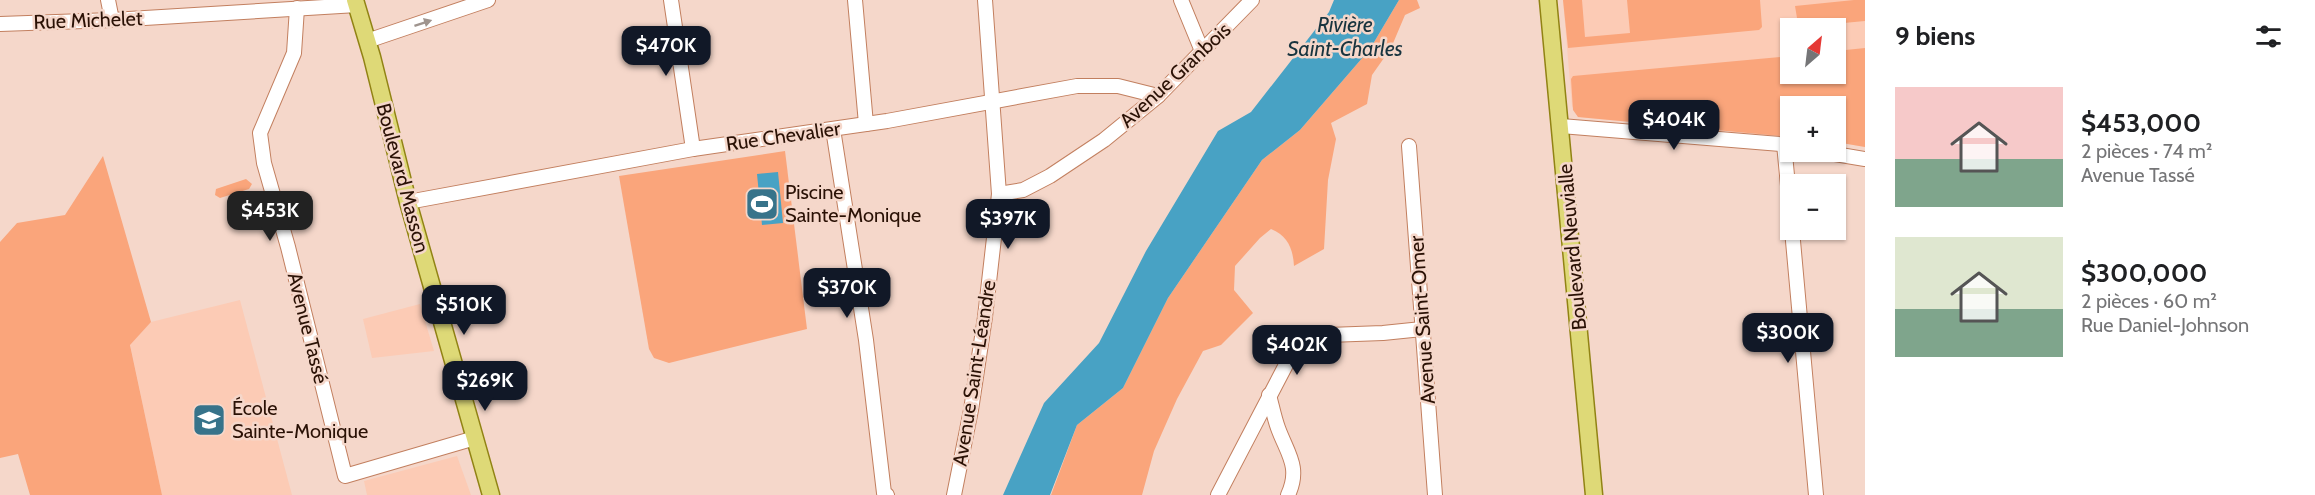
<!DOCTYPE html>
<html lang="fr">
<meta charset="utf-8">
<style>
body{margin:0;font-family:Cabin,sans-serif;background:#f6f6f6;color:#202124;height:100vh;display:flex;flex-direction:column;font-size:22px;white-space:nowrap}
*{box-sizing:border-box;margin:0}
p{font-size:20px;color:#757577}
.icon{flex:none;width:33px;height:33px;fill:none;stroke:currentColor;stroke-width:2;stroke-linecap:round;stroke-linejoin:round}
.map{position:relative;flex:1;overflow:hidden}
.panel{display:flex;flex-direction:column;background:#fff;width:450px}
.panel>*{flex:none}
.needle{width:39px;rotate:28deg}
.controls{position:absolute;left:1780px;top:18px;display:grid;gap:12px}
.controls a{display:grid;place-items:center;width:66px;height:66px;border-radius:0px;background:#fff;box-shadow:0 2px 4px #0004;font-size:30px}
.price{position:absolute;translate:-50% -51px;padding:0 14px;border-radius:12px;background:#111827;color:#fff;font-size:20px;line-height:39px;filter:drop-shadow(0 2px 3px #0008)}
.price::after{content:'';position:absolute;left:50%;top:36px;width:18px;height:14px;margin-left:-9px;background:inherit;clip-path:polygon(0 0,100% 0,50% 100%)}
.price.current{background:#222;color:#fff}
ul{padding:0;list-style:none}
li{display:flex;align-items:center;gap:18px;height:150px;padding:0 30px}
li span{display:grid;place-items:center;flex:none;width:168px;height:120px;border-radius:0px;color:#555}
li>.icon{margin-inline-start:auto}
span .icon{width:72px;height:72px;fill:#fffc;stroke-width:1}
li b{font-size:26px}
h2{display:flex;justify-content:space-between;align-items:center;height:72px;padding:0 30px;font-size:26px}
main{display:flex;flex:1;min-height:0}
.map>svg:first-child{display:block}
.built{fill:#fccbb5;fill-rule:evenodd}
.green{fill:#faa57b}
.water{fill:#48a2c4}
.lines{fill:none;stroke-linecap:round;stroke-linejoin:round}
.minor-casing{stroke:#c27f5f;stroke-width:16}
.major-casing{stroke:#918314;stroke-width:19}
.minor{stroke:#fff;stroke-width:14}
.major{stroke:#ded977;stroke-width:16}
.oneway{fill:#9f948e}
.labels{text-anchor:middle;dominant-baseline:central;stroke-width:5;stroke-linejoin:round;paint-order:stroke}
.street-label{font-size:20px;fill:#2a1105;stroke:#f5d7ca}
.poi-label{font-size:20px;fill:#2a1105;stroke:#f5d7ca;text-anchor:start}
.water-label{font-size:21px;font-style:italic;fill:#18343f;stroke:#f5d7ca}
</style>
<main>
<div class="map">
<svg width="1865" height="495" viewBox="0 0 1865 495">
<rect width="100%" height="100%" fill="#f5d7ca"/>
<g class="built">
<path d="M1563,0H1865V147L1836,142V106H1791V137L1578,117L1572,106ZM1791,28H1836V74H1791Z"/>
<polygon points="240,300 292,495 162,495 130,344 151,322"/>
<polygon points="420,304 434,351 372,358 363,319"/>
<polygon points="457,456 471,495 367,495 364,481"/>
</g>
<g class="green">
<path d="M1399,0H1417L1420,8L1405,15L1391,48L1372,75L1367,104L1331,123L1336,139L1328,180L1324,249L1294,266C1293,249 1288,236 1271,229L1260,238L1235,266L1234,290L1253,313L1221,345L1203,351L1177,399L1154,451L1142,495H1051L1077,425L1123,388L1168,298L1262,160L1300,130L1370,49Z"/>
<polygon points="1563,0 1582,0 1585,37 1630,33 1627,0 1760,0 1762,27 1759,30 1568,48"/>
<polygon points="1854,0 1865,0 1865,21 1801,27 1798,24 1795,6"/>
<polygon points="1865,48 1865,147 1836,142 1836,106 1791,106 1791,137 1578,117 1573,110 1571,79 1573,76 1791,56 1791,74 1836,74 1836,51"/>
<polygon points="785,151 807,329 669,363 654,358 649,349 619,176"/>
<polygon points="103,156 151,322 130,345 162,495 30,495 18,454 0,458 0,242 17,223 65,215"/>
<polygon points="246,179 252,184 249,189 220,198 215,195 216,189"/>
</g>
<g class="water">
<polygon points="1334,0 1399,0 1370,49 1300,130 1262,160 1168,298 1123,388 1077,425 1050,495 1003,495 1044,403 1099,343 1146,251 1218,131 1251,112 1329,12"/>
<polygon points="778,172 783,223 762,225 757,174"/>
</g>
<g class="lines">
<g class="minor-casing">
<g id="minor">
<polyline points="108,0 112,20"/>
<polyline points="671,0 693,149"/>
<polyline points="855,0 866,124"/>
<polyline points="1181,0 1202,51"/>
<polyline points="297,8 294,53 260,133 264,163 288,247 345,476 475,438"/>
<polyline points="0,24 112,20 357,5"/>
<polyline points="367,41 488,0"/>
<polyline points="1561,126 1791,145"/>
<polyline points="833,129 866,340 884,493 887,495"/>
<polyline points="1784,144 1791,217"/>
<polyline points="1409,146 1435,495"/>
<polyline points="1823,152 1865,159"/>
<polyline points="999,194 1023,190 1050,176 1104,140 1158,96 1252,0"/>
<polyline points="408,202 693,149 887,121 1077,86 1118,86 1158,96"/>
<polyline points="1792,230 1816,495"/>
<path d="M1269,395C1272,406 1274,417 1278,428C1287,453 1301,467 1288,495"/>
<polyline points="954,495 971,410 985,317 999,194 985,0"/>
<polyline points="1218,495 1301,336 1383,333 1422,329"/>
</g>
</g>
<g class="major-casing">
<g id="major">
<polyline points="355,0 372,57 408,202 491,495"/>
<polyline points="1548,0 1594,495"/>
</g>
</g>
<use href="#minor" class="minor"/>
<use href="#major" class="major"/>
</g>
<defs><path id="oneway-solid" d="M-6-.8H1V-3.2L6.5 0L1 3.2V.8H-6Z" transform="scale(1.5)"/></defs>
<use class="oneway" href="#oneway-solid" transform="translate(423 23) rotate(-18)"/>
<defs>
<g id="stadium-square" transform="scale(1.725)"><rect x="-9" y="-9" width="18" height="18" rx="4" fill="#37738a" stroke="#f5d7ca"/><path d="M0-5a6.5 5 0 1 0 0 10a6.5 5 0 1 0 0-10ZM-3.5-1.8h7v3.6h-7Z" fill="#fff"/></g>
<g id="school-square" transform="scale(1.725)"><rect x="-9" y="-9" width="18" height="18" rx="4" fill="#37738a" stroke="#f5d7ca"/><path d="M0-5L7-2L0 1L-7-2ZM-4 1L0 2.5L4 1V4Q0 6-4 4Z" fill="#fff"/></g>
</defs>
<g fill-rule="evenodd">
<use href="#stadium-square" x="762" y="204"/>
<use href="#school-square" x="209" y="420"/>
</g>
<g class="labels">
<g class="street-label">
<text transform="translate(88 20) rotate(-2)">Rue Michelet</text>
<text transform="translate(1175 75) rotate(-43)">Avenue Granbois</text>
<text transform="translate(783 136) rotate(-8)">Rue Chevalier</text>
<text transform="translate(403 178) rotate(75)">Boulevard Masson</text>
<text transform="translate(1572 247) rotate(-95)">Boulevard Neuvialle</text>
<text transform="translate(1422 320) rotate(-94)">Avenue Saint-Omer</text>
<text transform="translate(308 328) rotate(76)">Avenue Tassé</text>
<text transform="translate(974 373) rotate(-81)">Avenue Saint-Léandre</text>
</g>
<g class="poi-label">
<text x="785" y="192">Piscine<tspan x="785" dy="23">Sainte-Monique</tspan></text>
<text x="232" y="408">École<tspan x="232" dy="23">Sainte-Monique</tspan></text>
</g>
<g class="water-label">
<text x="1345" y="24">Rivière<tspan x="1345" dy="24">Saint-Charles</tspan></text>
</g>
</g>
</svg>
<div class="controls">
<a><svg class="needle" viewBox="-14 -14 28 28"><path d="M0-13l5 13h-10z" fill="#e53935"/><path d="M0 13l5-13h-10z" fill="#757577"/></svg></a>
<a>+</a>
<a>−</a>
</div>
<b class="price" style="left:666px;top:77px">$470K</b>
<b class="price" style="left:1674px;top:151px">$404K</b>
<b class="price current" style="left:270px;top:242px">$453K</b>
<b class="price" style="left:1008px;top:250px">$397K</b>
<b class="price" style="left:847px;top:319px">$370K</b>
<b class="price" style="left:464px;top:336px">$510K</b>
<b class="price" style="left:1788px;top:364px">$300K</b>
<b class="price" style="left:1297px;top:376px">$402K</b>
<b class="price" style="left:485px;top:412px">$269K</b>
</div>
<section class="panel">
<h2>9 biens<svg class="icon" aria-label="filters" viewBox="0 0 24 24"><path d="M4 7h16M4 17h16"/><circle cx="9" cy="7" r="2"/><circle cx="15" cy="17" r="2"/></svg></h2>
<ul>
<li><span style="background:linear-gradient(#f6c9c9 60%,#7fa58c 0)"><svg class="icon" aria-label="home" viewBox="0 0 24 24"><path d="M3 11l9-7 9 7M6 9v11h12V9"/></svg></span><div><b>$453,000</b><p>2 pièces · 74 m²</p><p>Avenue Tassé</p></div></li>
<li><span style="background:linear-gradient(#dfe7d0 60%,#7fa58c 0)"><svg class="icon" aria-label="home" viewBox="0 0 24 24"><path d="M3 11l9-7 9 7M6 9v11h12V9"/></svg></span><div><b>$300,000</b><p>2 pièces · 60 m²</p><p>Rue Daniel-Johnson</p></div></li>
</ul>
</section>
</main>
